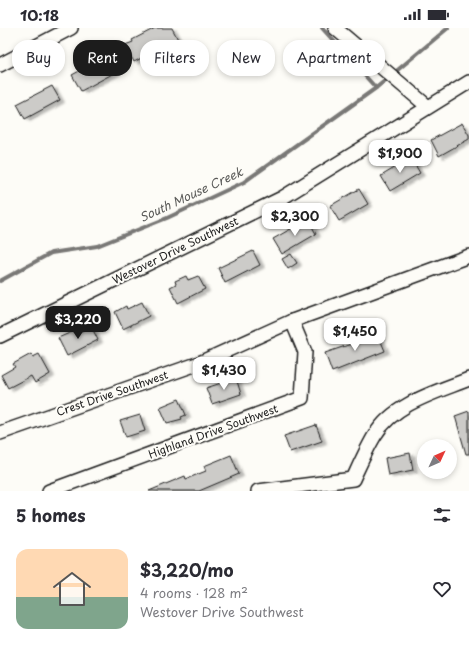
<!DOCTYPE html>
<meta charset="utf-8">
<style>
body{margin:0;font-family:"Playpen Sans",sans-serif;background:#f7f7f7;color:#2b2b33;height:100vh;display:flex;flex-direction:column;font-size:15px;white-space:nowrap}
*{box-sizing:border-box;margin:0}
p{font-size:13px;color:#7c7c81}
.icon{flex:none;width:22px;height:22px;fill:none;stroke:currentColor;stroke-width:2;stroke-linecap:round;stroke-linejoin:round}
.map{position:relative;height:463px;overflow:hidden}
.side{display:flex;flex-direction:column;background:#fff;flex:1}
.side>*{flex:none}
.hud{position:absolute;left:12px;top:12px;width:445px;height:36px;display:flex;gap:8px}
.needle{width:26px;rotate:46deg}
.tools{position:absolute;left:417px;top:411px;display:grid;gap:8px}
.tools a{display:grid;place-items:center;width:40px;height:40px;border-radius:50%;background:#fff;box-shadow:0 2px 6px #0003;font-size:20px}
.price{position:absolute;translate:-50% -34px;padding:0 9px;border-radius:8px;background:#fff;color:#222;font-size:13px;line-height:26px;filter:drop-shadow(0 1px 2px #0008)}
.price::after{content:'';position:absolute;left:50%;top:24px;width:12px;height:9px;margin-left:-6px;background:inherit;clip-path:polygon(0 0,100% 0,50% 100%)}
.price.active{background:#1c1c1c;color:#fff}
ul{padding:0;list-style:none}
li{display:flex;align-items:center;gap:12px;height:100px;padding:0 16px}
li+li{border-top:1px solid #e1e1e2}
li span{display:grid;place-items:center;flex:none;width:112px;height:80px;border-radius:12px;color:#555}
li>.icon{margin-inline-start:auto}
span .icon{width:48px;height:48px;fill:#fffc;stroke-width:1}
li b{font-size:17px}
h2{display:flex;justify-content:space-between;align-items:center;height:48px;padding:0 16px;font-size:17px}
.pill{padding:0 14px;border-radius:16px;background:#fff;box-shadow:0 2px 6px #0003;font-size:14px;line-height:36px}
.pill.active{background:#1c1c1c;color:#fff}
.status{display:flex;justify-content:space-between;align-items:center;height:28px;padding:0 20px;background:#fff;direction:ltr}
.status svg{height:11px;fill:currentColor}
.map>svg:first-child{display:block}
.lines{fill:none;stroke-linecap:round;stroke-linejoin:round}
.stream{stroke:#797876;stroke-width:4}
.building{fill:#cccbc8;stroke:#1c1c1c;filter:url(#shadow)}
.minor-casing{stroke:#1c1c1c;stroke-width:16}
.minor{stroke:#fdfcf7;stroke-width:13}
.labels{text-anchor:middle;dominant-baseline:central;stroke-width:4;stroke-linejoin:round;paint-order:stroke}
.street-label{font-size:11px;fill:#1c1c1c;stroke:#fdfcf7}
.water-label{font-size:12px;font-style:italic;fill:#5a5a58;stroke:#fdfcf7}
</style>
<div class="status"><b>10:18</b><svg viewBox="0 0 49 12"><path d="M0 12V9h3v3zM5 12V6h3v6zM10 12V3h3v9zM15 12V0h3v12zM26 1h20v11H26zM47 4h2v5h-2z"/></svg></div>
<div class="map">
<svg width="469" height="463" viewBox="0 0 469 463">
<defs>
<filter id="shadow"><feDropShadow dx="4.5" dy="2.5" stdDeviation="1" flood-color="#0004"/></filter>
</defs>
<rect width="100%" height="100%" fill="#fdfcf7"/>
<filter id="ink" filterUnits="userSpaceOnUse"><feTurbulence type="fractalNoise" baseFrequency=".025" numOctaves="2"/><feDisplacementMap in="SourceGraphic" scale="8" xChannelSelector="R" yChannelSelector="G"/><feConvolveMatrix kernelMatrix="1 2 1 2 8 2 1 2 1" color-interpolation-filters="sRGB"/></filter>
<g filter="url(#ink)">
<g class="lines">
<g class="stream">
<polyline points="322,0 376,60"/>
<polyline points="0,253 51,225 97,218 167,190 244,154 376,60 448,0"/>
</g>
</g>
<g class="building">
<polygon points="155,0 172,0 186,27 171,34 170,30 155,38 149,26 134,34 125,17 133,14 132,12"/>
<polygon points="107,28 116,44 81,63 72,47"/>
<polygon points="52,58 60,72 25,91 17,76"/>
<polygon points="462,95 469,107 469,111 439,128 431,112"/>
<polygon points="411,130 420,145 390,163 381,148"/>
<polygon points="359,161 368,176 339,193 330,178"/>
<polygon points="308,191 316,206 282,226 273,211"/>
<polygon points="253,223 260,237 225,255 218,240"/>
<polygon points="291,226 297,235 288,241 282,231"/>
<polygon points="186,248 188,252 198,248 205,261 178,275 170,259 176,256 175,253"/>
<polygon points="142,274 149,288 123,301 115,284 126,278 127,281"/>
<polygon points="91,298 98,312 67,328 58,310 81,300 81,303"/>
<polygon points="377,304 385,323 332,344 325,325 357,314 356,313"/>
<polygon points="31,326 33,329 39,326 50,346 35,355 31,348 8,360 1,347 15,339 13,336"/>
<polygon points="236,350 241,366 212,376 206,360"/>
<polygon points="179,371 186,387 181,389 182,391 167,395 160,379"/>
<polygon points="469,383 469,426 466,426 455,388"/>
<polygon points="140,387 145,403 126,409 120,393"/>
<polygon points="316,397 322,413 290,424 284,408"/>
<polygon points="410,425 413,442 388,447 385,430"/>
<polygon points="231,427 239,446 199,463 149,463 185,448 186,451 206,443 204,438"/>
</g>
<g class="lines">
<g class="minor-casing">
<g id="minor">
<polyline points="335,0 427,78"/>
<polyline points="0,37 71,0"/>
<polyline points="0,308 282,170 469,54"/>
<polyline points="0,405 197,336 292,293 469,228"/>
<polyline points="49,463 302,370 305,324 292,293"/>
<path d="M258,463L353,451C360,436 367,420 375,407C394,375 437,364 469,351"/>
</g>
</g>
<use href="#minor" class="minor"/>
</g>
</g>
<g class="labels">
<g class="street-label">
<text transform="translate(175 222) rotate(-26)">Westover Drive Southwest</text>
<text transform="translate(112 365) rotate(-19)">Crest Drive Southwest</text>
<text transform="translate(213 403) rotate(-20)">Highland Drive Southwest</text>
</g>
<g class="water-label">
<text transform="translate(191 166) rotate(-25)">South Mouse Creek</text>
</g>
</g>
</svg>
<div class="tools">
<a><svg class="needle" viewBox="-14 -14 28 28"><path d="M0-13l5 13h-10z" fill="#e53935"/><path d="M0 13l5-13h-10z" fill="#7c7c81"/></svg></a>
</div>
<b class="price" style="left:400px;top:146px">$1,900</b>
<b class="price" style="left:295px;top:209px">$2,300</b>
<b class="price active" style="left:78px;top:312px">$3,220</b>
<b class="price" style="left:355px;top:324px">$1,450</b>
<b class="price" style="left:224px;top:363px">$1,430</b>
<div class="hud">
<a class="pill">Buy</a>
<a class="pill active">Rent</a>
<a class="pill">Filters</a>
<a class="pill">New</a>
<a class="pill">Apartment</a>
</div>
</div>
<section class="side">
<h2>5 homes<svg class="icon" aria-label="filters" viewBox="0 0 24 24"><path d="M4 7h16M4 17h16"/><circle cx="9" cy="7" r="2"/><circle cx="15" cy="17" r="2"/></svg></h2>
<ul>
<li><span style="background:linear-gradient(#ffd9b3 60%,#7fa58c 0)"><svg class="icon" aria-label="home" viewBox="0 0 24 24"><path d="M3 11l9-7 9 7M6 9v11h12V9"/></svg></span><div><b>$3,220/mo</b><p>4 rooms · 128 m²</p><p>Westover Drive Southwest</p></div><svg class="icon" aria-label="heart" viewBox="0 0 24 24"><path d="M12 20l-8-8c-3-5 5-10 8-4 3-6 11-1 8 4z"/></svg></li>
</ul>
</section>
